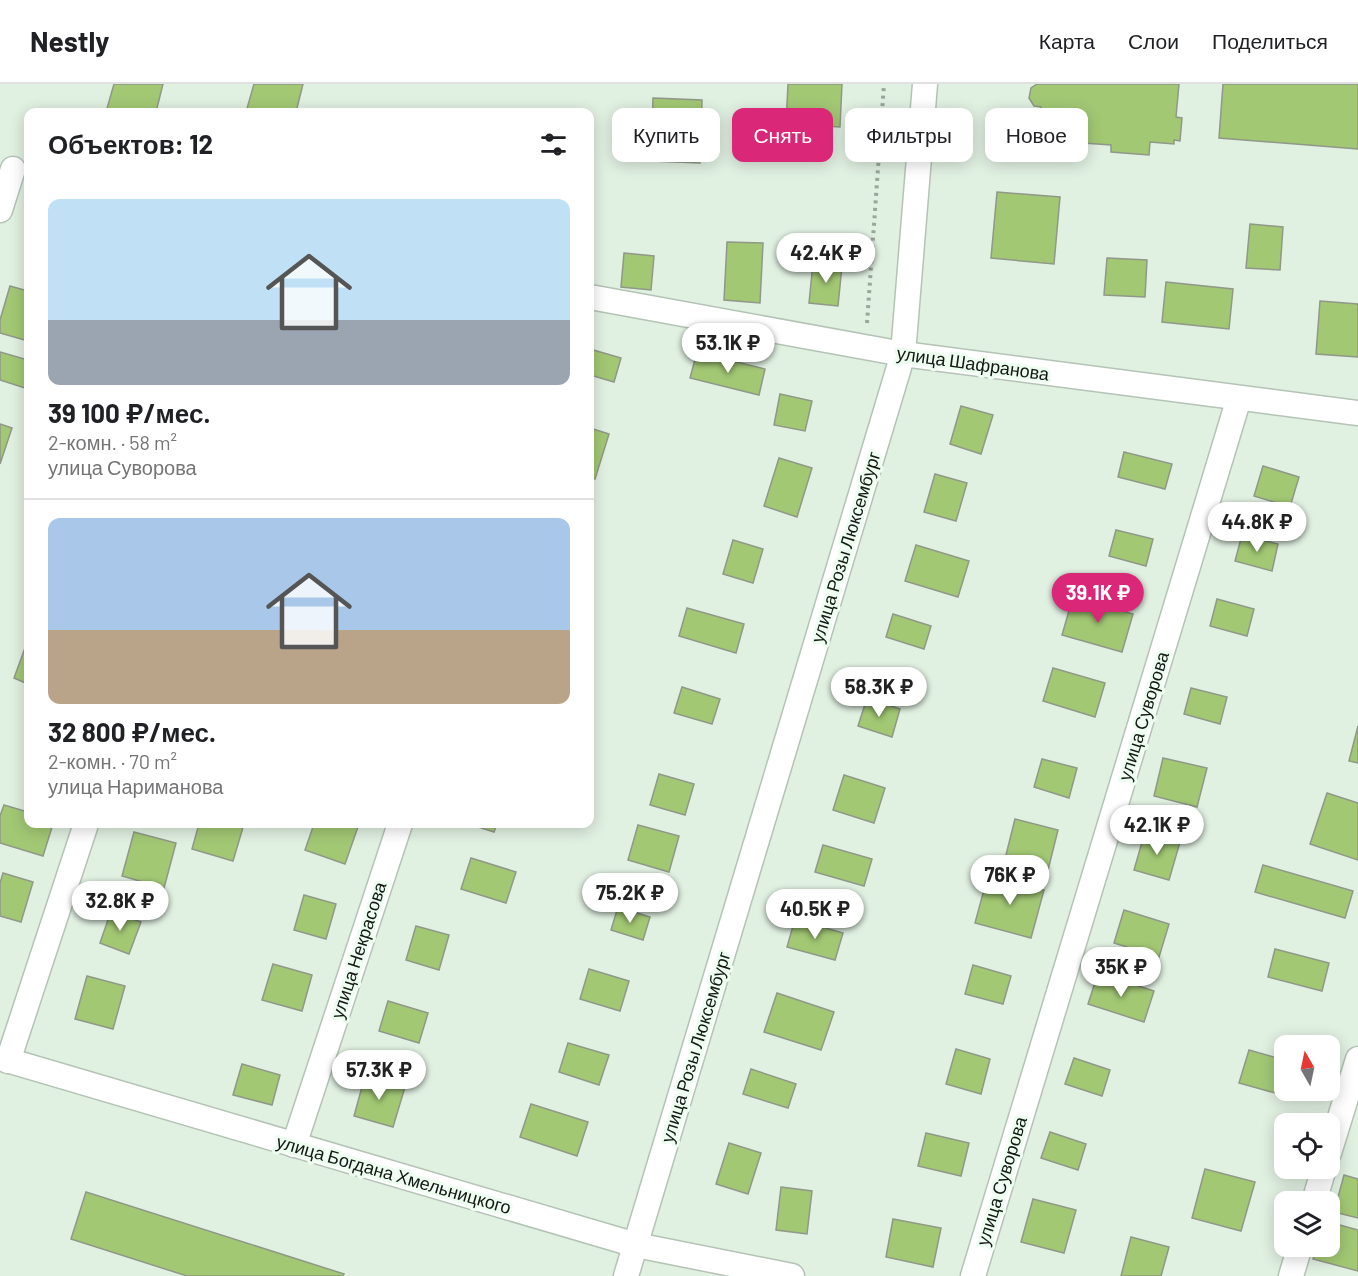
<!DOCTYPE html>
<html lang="ru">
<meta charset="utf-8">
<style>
body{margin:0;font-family:Barlow,sans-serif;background:#f6f6f6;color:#202124;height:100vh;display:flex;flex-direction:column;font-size:22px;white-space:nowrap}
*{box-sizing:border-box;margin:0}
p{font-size:20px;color:#757577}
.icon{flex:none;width:33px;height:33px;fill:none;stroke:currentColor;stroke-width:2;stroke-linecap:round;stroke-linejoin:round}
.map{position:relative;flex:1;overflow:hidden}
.panel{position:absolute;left:24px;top:24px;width:570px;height:720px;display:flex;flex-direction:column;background:#fff;border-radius:12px;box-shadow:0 3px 15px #0003}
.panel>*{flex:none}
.hud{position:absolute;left:612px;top:24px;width:570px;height:54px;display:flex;gap:12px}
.needle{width:39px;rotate:351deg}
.controls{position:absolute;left:1274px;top:951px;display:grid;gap:12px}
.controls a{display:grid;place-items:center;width:66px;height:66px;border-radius:12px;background:#fff;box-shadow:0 3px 15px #0003;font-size:30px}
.price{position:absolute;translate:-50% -51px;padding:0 14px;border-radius:21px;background:#fff;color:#222;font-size:20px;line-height:39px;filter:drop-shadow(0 2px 3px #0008)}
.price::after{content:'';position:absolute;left:50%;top:36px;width:18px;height:14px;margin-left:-9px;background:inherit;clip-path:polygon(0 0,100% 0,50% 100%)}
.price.selected{background:#db2777;color:#fff}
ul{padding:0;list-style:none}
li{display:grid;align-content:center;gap:12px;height:318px;padding:0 24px}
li+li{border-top:2px solid #e0e0e0}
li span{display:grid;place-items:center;height:186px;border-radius:12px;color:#555}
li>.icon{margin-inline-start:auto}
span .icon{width:108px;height:108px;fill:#fffc;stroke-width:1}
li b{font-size:26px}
h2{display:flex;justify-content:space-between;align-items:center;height:72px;padding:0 24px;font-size:26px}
.tag{padding:0 21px;border-radius:12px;background:#fff;box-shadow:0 3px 15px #0003;font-size:21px;line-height:54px}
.tag.selected{background:#db2777;color:#fff}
header{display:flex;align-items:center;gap:36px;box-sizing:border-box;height:84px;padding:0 30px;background:#fff;border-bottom:2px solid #e0e0e0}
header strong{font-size:28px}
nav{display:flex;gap:33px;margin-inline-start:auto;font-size:21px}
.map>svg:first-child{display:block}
.building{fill:#a2c874;stroke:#909888;stroke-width:1.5}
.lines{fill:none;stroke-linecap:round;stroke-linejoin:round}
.minor-casing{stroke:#b4c3b5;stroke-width:27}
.path{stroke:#99a69a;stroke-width:4;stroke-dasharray:3 4.5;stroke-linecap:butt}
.minor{stroke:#fff;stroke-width:24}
.labels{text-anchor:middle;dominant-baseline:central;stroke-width:6;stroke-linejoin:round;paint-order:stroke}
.street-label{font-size:18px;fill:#141914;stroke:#edfdef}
</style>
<header>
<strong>Nestly</strong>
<nav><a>Карта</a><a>Слои</a><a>Поделиться</a></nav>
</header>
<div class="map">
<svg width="1358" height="1192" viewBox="0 0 1358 1192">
<rect width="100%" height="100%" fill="#e0f0e1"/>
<g class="building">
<polygon points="114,0 163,0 156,28 106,28"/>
<polygon points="254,0 303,0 296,28 246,28"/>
<polygon points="788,0 842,0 840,43 786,40"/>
<polygon points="1037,0 1179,0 1176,33 1182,34 1180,57 1174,56 1174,60 1150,58 1149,71 1111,68 1111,61 1069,58 1069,52 1038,49 1041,23 1034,22 1029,14 1031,4"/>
<polygon points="1223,0 1358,0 1358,65 1219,54"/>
<polygon points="653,14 702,16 700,79 651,77"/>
<polygon points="997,108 1060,113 1054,180 991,174"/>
<polygon points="1250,140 1283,143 1280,186 1246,184"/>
<polygon points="727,158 763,159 760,219 724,216"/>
<polygon points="624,169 654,172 651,206 621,203"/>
<polygon points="1107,174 1147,176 1145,213 1104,211"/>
<polygon points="813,179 842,182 838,222 809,219"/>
<polygon points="1166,198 1233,205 1229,245 1162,238"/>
<polygon points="10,202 28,207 28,257 0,249 0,236"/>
<polygon points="1320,217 1358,220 1358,273 1316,270"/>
<polygon points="590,265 621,274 614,298 590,291"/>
<polygon points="0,268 28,276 28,305 0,296"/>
<polygon points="697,268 765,285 759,311 690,294"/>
<polygon points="780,310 812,317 805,347 774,341"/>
<polygon points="961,322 993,331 981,370 950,360"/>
<polygon points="0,340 12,344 0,380"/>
<polygon points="590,344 609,350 595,395 590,393"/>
<polygon points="1124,368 1172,380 1165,405 1118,393"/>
<polygon points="779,374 812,384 797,433 764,422"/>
<polygon points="1263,382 1299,393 1290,423 1254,412"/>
<polygon points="935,390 967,399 956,437 924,428"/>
<polygon points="1116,446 1153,455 1146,482 1109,472"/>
<polygon points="1242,451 1278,460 1272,487 1235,477"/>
<polygon points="733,456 763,465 753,499 723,490"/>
<polygon points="916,461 969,477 958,513 905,497"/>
<polygon points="1073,513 1133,530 1122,568 1062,551"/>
<polygon points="1217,515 1254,525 1247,552 1210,542"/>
<polygon points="687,524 744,540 736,569 679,552"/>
<polygon points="893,530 931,542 924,565 886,553"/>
<polygon points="25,564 28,565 28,600 14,594"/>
<polygon points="1053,584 1105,599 1095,633 1043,617"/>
<polygon points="682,603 720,615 712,640 674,629"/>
<polygon points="1191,604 1227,613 1220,640 1184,630"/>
<polygon points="867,614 900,625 892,653 858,642"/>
<polygon points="1358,642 1358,679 1349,677"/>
<polygon points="1163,674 1207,684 1197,723 1154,712"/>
<polygon points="1042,675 1077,684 1069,714 1034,703"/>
<polygon points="659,690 694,700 685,731 650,721"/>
<polygon points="844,691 885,704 874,739 833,726"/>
<polygon points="1327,709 1358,719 1358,776 1310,760"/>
<polygon points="4,721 28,728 28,740 53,740 43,772 0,759 0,732"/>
<polygon points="1015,735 1058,746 1047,790 1004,779"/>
<polygon points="199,740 244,740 233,777 192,765"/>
<polygon points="314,740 359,740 345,780 305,766"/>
<polygon points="469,740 497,740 494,748"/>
<polygon points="638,741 679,752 669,788 628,776"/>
<polygon points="134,748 176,759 164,804 122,792"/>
<polygon points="1145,748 1180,758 1169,796 1134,786"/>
<polygon points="823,761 872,775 864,802 815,788"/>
<polygon points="471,774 516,788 506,819 461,805"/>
<polygon points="1263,781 1353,807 1345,834 1255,808"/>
<polygon points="3,789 33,798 21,838 0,832 0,799"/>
<polygon points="988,791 1044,806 1031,854 975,839"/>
<polygon points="304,811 336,820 326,855 294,846"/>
<polygon points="618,823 650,833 643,856 611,846"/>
<polygon points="1124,826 1169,840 1159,873 1114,859"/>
<polygon points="111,827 141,838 129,870 100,859"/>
<polygon points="795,835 843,849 835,876 787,863"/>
<polygon points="416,842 449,851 439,886 406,876"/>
<polygon points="1275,865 1329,879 1322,907 1268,893"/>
<polygon points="273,880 312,891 302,927 262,916"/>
<polygon points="973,881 1011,892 1003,920 965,910"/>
<polygon points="589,885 629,897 620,927 580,915"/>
<polygon points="1098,889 1154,907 1144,938 1088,920"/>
<polygon points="87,892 125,902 113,945 75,935"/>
<polygon points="777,909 834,928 821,966 764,948"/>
<polygon points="388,917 428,929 419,959 379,947"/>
<polygon points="568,959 609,971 599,1001 559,988"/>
<polygon points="956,965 990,975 981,1010 946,1000"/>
<polygon points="1249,966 1284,976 1284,1006 1288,1006 1286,1012 1239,999"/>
<polygon points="1074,974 1110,986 1102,1012 1065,1000"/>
<polygon points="242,980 280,991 272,1021 233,1011"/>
<polygon points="751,985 796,1000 788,1024 743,1010"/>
<polygon points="365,992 405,1003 393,1043 354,1032"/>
<polygon points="531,1020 588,1038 577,1072 520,1053"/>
<polygon points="1050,1048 1086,1060 1078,1086 1041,1074"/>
<polygon points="926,1049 969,1059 961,1092 918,1082"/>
<polygon points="729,1059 761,1069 748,1110 716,1100"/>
<polygon points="1205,1085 1255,1098 1241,1147 1192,1134"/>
<polygon points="1344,1091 1358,1095 1358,1134 1334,1128"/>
<polygon points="781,1103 812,1107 807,1150 776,1146"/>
<polygon points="86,1108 344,1190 343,1192 187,1192 71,1155"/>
<polygon points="1033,1115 1076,1126 1064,1169 1021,1158"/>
<polygon points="893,1135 941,1144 933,1183 886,1173"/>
<polygon points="1329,1138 1358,1146 1358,1187 1313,1175 1316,1162 1329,1162"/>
<polygon points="1131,1153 1169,1163 1161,1192 1121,1192"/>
</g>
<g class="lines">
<g class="minor-casing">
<g id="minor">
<polyline points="0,126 13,85"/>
<polyline points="590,213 903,270 1358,329"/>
<polyline points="0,974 636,1161 792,1192"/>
<polyline points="8,977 86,740"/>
<polyline points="294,1061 400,740"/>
<polyline points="1329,1069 1358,975"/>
<polyline points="1314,1118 1324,1084"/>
<polyline points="626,1192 903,270 925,0"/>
<polyline points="973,1192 1239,314"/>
<polyline points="1291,1192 1300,1162"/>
</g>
</g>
<polyline class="path" points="867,239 884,0"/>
<use href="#minor" class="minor"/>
</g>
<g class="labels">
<g class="street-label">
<text transform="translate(973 279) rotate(8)">улица Шафранова</text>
<text transform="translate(845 463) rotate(-73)">улица Розы Люксембург</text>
<text transform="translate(1143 632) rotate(-73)">улица Суворова</text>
<text transform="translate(358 866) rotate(-72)">улица Некрасова</text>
<text transform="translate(695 963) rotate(-73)">улица Розы Люксембург</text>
<text transform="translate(394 1090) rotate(16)">улица Богдана Хмельницкого</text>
<text transform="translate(1001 1097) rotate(-73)">улица Суворова</text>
</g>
</g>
</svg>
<div class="controls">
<a><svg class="needle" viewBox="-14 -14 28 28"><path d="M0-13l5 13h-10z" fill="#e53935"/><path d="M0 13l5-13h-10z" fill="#757577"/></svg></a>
<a><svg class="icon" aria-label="locate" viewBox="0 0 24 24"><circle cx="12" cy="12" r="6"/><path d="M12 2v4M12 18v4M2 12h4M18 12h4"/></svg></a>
<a><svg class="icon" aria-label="layers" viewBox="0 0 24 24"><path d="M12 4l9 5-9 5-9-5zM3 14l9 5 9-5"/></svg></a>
</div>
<b class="price" style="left:826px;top:200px">42.4K ₽</b>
<b class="price" style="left:728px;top:290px">53.1K ₽</b>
<b class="price" style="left:1257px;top:469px">44.8K ₽</b>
<b class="price selected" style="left:1098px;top:540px">39.1K ₽</b>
<b class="price" style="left:879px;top:634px">58.3K ₽</b>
<b class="price" style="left:1157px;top:772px">42.1K ₽</b>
<b class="price" style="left:1010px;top:822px">76K ₽</b>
<b class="price" style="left:630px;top:840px">75.2K ₽</b>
<b class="price" style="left:120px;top:848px">32.8K ₽</b>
<b class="price" style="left:815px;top:856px">40.5K ₽</b>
<b class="price" style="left:1121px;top:914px">35K ₽</b>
<b class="price" style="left:379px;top:1017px">57.3K ₽</b>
<div class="hud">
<a class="tag">Купить</a>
<a class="tag selected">Снять</a>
<a class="tag">Фильтры</a>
<a class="tag">Новое</a>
</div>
<section class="panel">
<h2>Объектов: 12<svg class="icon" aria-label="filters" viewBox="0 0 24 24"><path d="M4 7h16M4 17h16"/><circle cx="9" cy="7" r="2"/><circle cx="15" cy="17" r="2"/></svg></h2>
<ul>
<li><span style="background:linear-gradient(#bfe0f5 65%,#9aa5b1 0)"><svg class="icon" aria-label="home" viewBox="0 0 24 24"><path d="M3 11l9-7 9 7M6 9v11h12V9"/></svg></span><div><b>39 100 ₽/мес.</b><p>2-комн. · 58 m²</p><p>улица Суворова</p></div></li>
<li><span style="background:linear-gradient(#a9c7e8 60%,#b9a48a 0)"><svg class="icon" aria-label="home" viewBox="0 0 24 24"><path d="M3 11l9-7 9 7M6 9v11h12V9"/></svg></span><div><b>32 800 ₽/мес.</b><p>2-комн. · 70 m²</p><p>улица Нариманова</p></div></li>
</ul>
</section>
</div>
